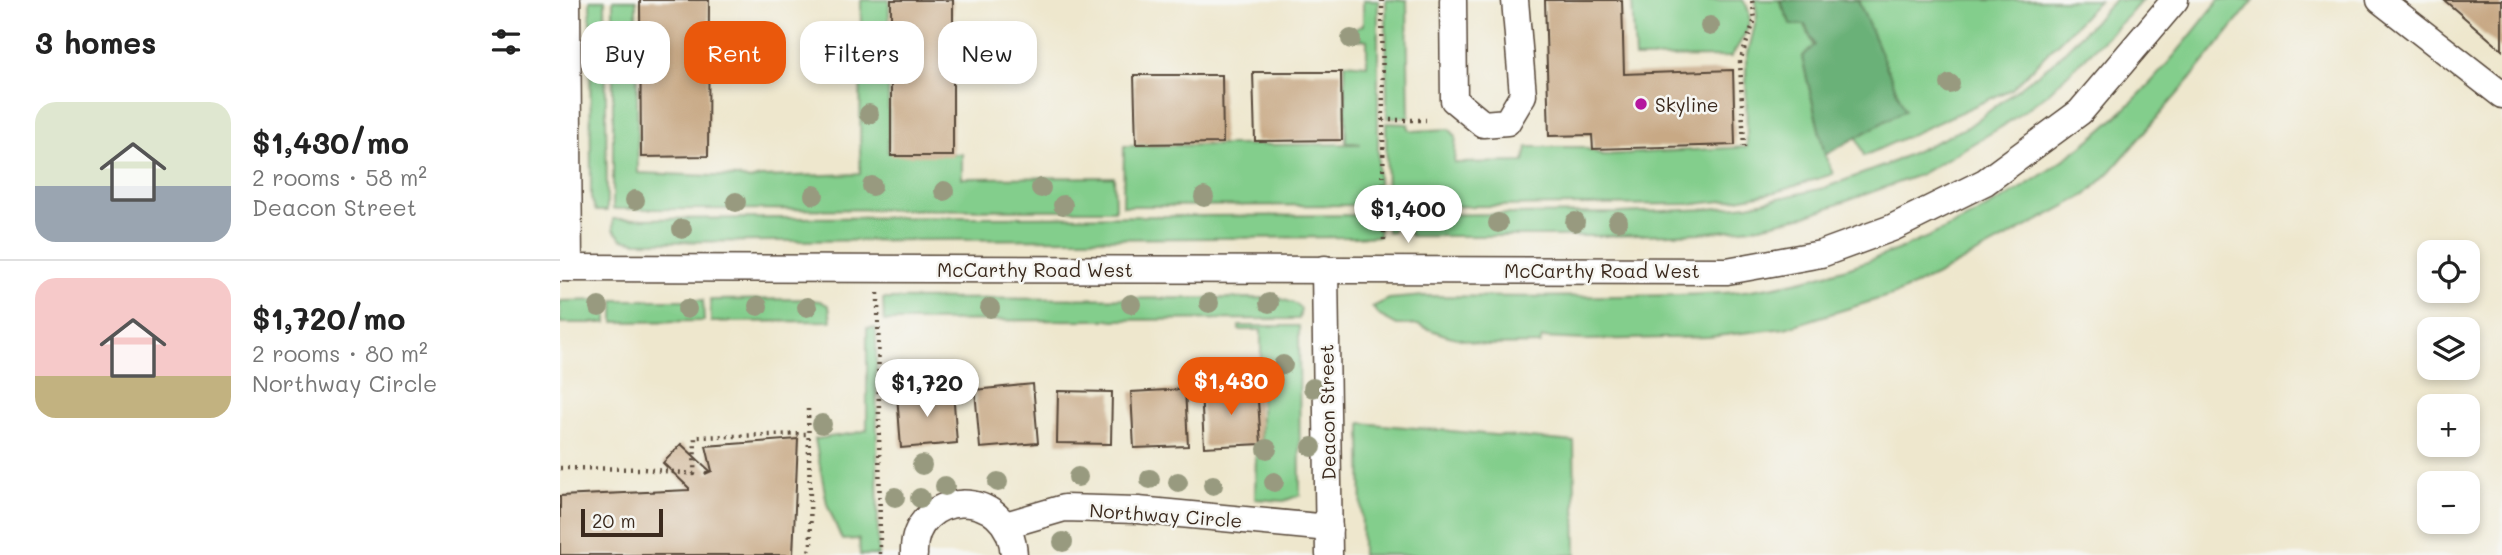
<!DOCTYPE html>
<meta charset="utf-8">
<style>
body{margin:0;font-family:Mali,sans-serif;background:#f6f6f6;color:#222;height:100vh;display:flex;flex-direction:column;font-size:26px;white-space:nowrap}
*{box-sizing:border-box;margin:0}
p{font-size:23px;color:#767676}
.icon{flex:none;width:38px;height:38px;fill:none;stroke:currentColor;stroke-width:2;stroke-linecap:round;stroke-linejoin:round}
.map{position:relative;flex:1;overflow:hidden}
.sheet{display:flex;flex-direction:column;background:#fff;width:560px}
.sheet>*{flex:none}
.top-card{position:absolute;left:21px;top:21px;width:665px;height:63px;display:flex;gap:14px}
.fabs{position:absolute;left:1857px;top:240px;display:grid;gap:14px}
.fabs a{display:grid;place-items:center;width:63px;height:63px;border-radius:14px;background:#fff;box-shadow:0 4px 10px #0003;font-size:35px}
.scale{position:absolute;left:21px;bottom:18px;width:82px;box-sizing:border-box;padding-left:7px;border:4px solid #3b2a1e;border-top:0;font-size:19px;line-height:24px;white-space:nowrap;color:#3b2a1e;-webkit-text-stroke:5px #f6f6f2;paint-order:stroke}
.price{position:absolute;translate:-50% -60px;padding:0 16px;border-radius:24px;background:#fff;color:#222;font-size:23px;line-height:46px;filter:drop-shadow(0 2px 4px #0008)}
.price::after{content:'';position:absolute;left:50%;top:42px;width:21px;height:16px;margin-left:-10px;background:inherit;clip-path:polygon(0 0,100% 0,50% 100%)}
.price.current{background:#ea580c;color:#fff}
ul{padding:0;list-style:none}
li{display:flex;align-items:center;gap:21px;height:175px;padding:0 35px}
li+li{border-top:2px solid #e0e0e0}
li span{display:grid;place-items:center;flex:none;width:196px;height:140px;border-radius:21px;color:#555}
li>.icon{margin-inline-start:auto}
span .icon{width:84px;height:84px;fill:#fffc;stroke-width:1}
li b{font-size:30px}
h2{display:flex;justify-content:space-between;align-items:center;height:84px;padding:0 35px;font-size:30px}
.tag{padding:0 24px;border-radius:21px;background:#fff;box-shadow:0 4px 10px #0003;font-size:24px;line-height:63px}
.tag.current{background:#ea580c;color:#fff}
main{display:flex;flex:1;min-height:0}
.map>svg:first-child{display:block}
.green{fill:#83ce8c;stroke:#5f7c55;stroke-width:2}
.forest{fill:#6ab178;stroke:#526e4b;stroke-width:2}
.building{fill:#c8a985}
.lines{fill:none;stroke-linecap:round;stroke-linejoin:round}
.minor-casing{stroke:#564638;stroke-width:29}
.path{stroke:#564638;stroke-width:4.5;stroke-dasharray:2 5;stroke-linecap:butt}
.minor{stroke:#fff;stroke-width:26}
.tree{fill:#989a7f}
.poi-dot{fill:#b5179e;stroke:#f6f6f2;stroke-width:2.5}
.labels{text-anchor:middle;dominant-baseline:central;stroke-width:5;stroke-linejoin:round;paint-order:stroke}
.poi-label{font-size:19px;fill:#3b2a1e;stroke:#f6f6f2;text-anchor:start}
.street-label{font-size:19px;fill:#3b2a1e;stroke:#f6f6f2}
</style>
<main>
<section class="sheet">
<h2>3 homes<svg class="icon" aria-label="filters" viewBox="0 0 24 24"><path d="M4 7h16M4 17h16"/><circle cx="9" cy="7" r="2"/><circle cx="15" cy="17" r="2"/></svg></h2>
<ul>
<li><span style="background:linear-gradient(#dfe7d0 60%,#9aa5b1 0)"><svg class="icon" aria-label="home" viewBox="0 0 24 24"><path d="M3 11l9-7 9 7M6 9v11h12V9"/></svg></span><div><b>$1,430/mo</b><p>2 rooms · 58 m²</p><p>Deacon Street</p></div></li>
<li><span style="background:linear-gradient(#f6c9c9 70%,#c2b280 0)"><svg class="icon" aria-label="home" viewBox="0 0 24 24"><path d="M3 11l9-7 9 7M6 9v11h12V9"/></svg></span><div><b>$1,720/mo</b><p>2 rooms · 80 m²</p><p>Northway Circle</p></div></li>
</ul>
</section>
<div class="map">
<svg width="1942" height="555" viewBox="0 0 1942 555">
<rect width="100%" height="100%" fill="#f6f6f2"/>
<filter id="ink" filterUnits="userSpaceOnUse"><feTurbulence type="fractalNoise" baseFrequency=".0143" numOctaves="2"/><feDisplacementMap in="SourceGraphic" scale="14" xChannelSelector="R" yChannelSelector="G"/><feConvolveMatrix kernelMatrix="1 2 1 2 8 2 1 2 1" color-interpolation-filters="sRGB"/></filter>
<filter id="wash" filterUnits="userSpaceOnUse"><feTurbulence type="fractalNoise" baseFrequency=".00686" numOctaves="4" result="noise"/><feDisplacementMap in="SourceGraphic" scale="28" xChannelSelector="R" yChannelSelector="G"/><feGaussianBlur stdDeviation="1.57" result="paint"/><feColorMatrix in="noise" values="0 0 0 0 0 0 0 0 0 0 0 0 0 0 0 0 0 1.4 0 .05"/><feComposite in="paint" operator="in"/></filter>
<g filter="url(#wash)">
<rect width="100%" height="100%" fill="#eee7cd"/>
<g class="green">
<polygon points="30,0 45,0 47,211 36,211 31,198"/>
<polygon points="53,0 76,0 78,173 178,177 190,180 200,177 300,174 301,0 329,0 328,152 402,154 402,178 554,177 555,210 53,209"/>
<polygon points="803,0 818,0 818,205 563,206 564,146 801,144 786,142 785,63 807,65 807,40 791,38 790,32 803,25"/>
<polygon points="826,0 847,0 849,117 827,118"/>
<path d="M1072,0H1183C1199,20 1182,39 1171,57L1075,58Z"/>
<polygon points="1195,0 1219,0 1231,25 1245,25 1254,46 1242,57 1265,155 1273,174 1216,192 1172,200 1135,204 827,207 826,123 848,124 849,129 853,131 889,129 896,136 894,163 964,162 967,147 1022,147 1043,155 1187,147 1186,62 1197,16"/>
<polygon points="1245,0 1540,0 1452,89 1304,156"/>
<polygon points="1555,0 1582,0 1568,16 1486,95 1443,126 1359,175 1245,216 1191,228 1142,233 1048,236 851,236 844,222 832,221 833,231 827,232 827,215 1060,213 1149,209 1188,205 1264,188 1326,165 1408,127 1495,61"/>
<path d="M1659,0H1694L1627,83L1551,171L1526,195L1375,276L1338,293L1225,328L1148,337L1026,340L982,338L980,344L925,345L885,335L858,325H837L820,316L812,307L829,299L864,296C929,297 994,297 1059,296C1103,295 1147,296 1191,290C1319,273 1483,193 1573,101C1604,70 1632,34 1659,0Z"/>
<polygon points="820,215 819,236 800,237 77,242 62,239 53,229 53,219"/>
<polygon points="719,298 736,304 741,309 739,319 324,321 323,299"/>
<polygon points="239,299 260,301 269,306 271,321 151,322 150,300"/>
<polygon points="47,300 47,323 0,323 0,301"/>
<polygon points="54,300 143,300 144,321 54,322"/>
<polygon points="679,326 739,326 740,495 724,501 695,499 696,448 701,445 701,330 679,330"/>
<polygon points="307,328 316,328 318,555 300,555 299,539 282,540 267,504 255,439 296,433 307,430"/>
<polygon points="801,423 1014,442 1016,555 802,555"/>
</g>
<polygon class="forest" points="1220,0 1298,0 1345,110 1265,155 1242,57 1255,45 1245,25 1231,25"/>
<g id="blocks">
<g class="building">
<polygon points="80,0 149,0 148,156 81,157"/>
<rect x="331" y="0" width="62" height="156"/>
<polygon points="985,0 1062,0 1064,74 1173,70 1175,145 1033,149 1032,135 989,136"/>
<polygon points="1884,0 1942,0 1942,50"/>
<polygon points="693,72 781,72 782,140 695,141"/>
<polygon points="574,75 662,75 663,143 576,144"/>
<polygon points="473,384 478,443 420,448 415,390"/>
<polygon points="697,386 701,444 644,447 641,390"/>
<polygon points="625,389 628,446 574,448 571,392"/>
<polygon points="393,390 397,443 341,448 337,394"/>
<polygon points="498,391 552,392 551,444 497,443"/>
<polygon points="238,439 233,555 0,555 0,496 129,490 129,488 103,463 121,444 149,470 145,474 152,471 146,446"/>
</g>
</g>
</g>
<g filter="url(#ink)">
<use href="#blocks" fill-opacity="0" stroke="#564638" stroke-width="2"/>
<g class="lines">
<g class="minor-casing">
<g id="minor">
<polyline points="7,0 9,268"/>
<polyline points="893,0 894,100 923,124 947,122 963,95 955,0"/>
<polyline points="1820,0 1942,95"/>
<polyline points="0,268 1167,271 1261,254 1332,228 1425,182 1520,112 1615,0"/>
<polyline points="765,269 769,555"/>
<polyline points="446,525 504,508 578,510 769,528"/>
<path d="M354,555C351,489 450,484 454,555"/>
</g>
</g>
<g class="path">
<polyline points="822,0 824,244"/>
<polyline points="823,120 866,120"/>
<polyline points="1184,147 1180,61 1195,19 1192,0"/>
<polyline points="318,293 320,555"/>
<polyline points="248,409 251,544 248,555"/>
<polyline points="0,468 84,469 134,474 135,437 248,434"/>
</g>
<use href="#minor" class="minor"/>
</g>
<g class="tree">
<circle cx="1150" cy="26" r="10"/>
<circle cx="791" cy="39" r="10"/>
<circle cx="309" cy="64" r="10"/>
<circle cx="165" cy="70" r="10"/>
<circle cx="1390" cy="84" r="10"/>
<circle cx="309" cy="114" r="10"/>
<circle cx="312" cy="186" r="10"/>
<circle cx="481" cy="188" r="10"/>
<circle cx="384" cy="191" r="10"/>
<circle cx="254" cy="195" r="10"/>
<circle cx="644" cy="197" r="10"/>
<circle cx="75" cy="200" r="10"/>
<circle cx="176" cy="202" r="10"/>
<circle cx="503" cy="205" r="10"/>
<circle cx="1058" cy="221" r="10"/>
<circle cx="1015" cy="222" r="10"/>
<circle cx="938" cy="223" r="10"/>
<circle cx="122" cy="229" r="10"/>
<circle cx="649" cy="303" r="10"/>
<circle cx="709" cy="303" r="10"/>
<circle cx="571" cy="304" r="10"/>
<circle cx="198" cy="306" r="10"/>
<circle cx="39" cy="307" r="10"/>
<circle cx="247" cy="307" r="10"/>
<circle cx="430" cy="308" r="10"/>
<circle cx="127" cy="309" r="10"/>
<circle cx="723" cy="365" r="10"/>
<circle cx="753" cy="388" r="10"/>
<circle cx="262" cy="424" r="10"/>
<circle cx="752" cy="447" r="10"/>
<circle cx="707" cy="449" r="10"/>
<circle cx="362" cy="465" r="10"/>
<circle cx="518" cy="477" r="10"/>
<circle cx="590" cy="479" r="10"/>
<circle cx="438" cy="482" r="10"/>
<circle cx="618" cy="482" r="10"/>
<circle cx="714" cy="482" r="10"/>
<circle cx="653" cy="485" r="10"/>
<circle cx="385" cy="486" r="10"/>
<circle cx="335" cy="497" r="10"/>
<circle cx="360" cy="498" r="10"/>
<circle cx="503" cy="542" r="10"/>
</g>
</g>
<circle class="poi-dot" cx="1081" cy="104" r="7"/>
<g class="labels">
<g class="poi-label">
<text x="1095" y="104">Skyline</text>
</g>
<g class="street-label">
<text x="475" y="269">McCarthy Road West</text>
<text x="1042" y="270">McCarthy Road West</text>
<text transform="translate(767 412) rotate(-91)">Deacon Street</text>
<text transform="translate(606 515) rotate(4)">Northway Circle</text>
</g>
</g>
</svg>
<div class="fabs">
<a><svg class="icon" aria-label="locate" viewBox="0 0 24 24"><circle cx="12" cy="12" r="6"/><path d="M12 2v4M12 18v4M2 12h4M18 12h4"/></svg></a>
<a><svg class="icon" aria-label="layers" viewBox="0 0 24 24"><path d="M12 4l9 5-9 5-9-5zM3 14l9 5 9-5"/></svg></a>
<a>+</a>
<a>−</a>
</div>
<div class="scale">20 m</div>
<b class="price" style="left:848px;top:245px">$1,400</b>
<b class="price current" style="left:671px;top:417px">$1,430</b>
<b class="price" style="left:367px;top:419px">$1,720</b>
<div class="top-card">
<a class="tag">Buy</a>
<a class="tag current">Rent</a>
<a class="tag">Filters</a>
<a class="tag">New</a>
</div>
</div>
</main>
